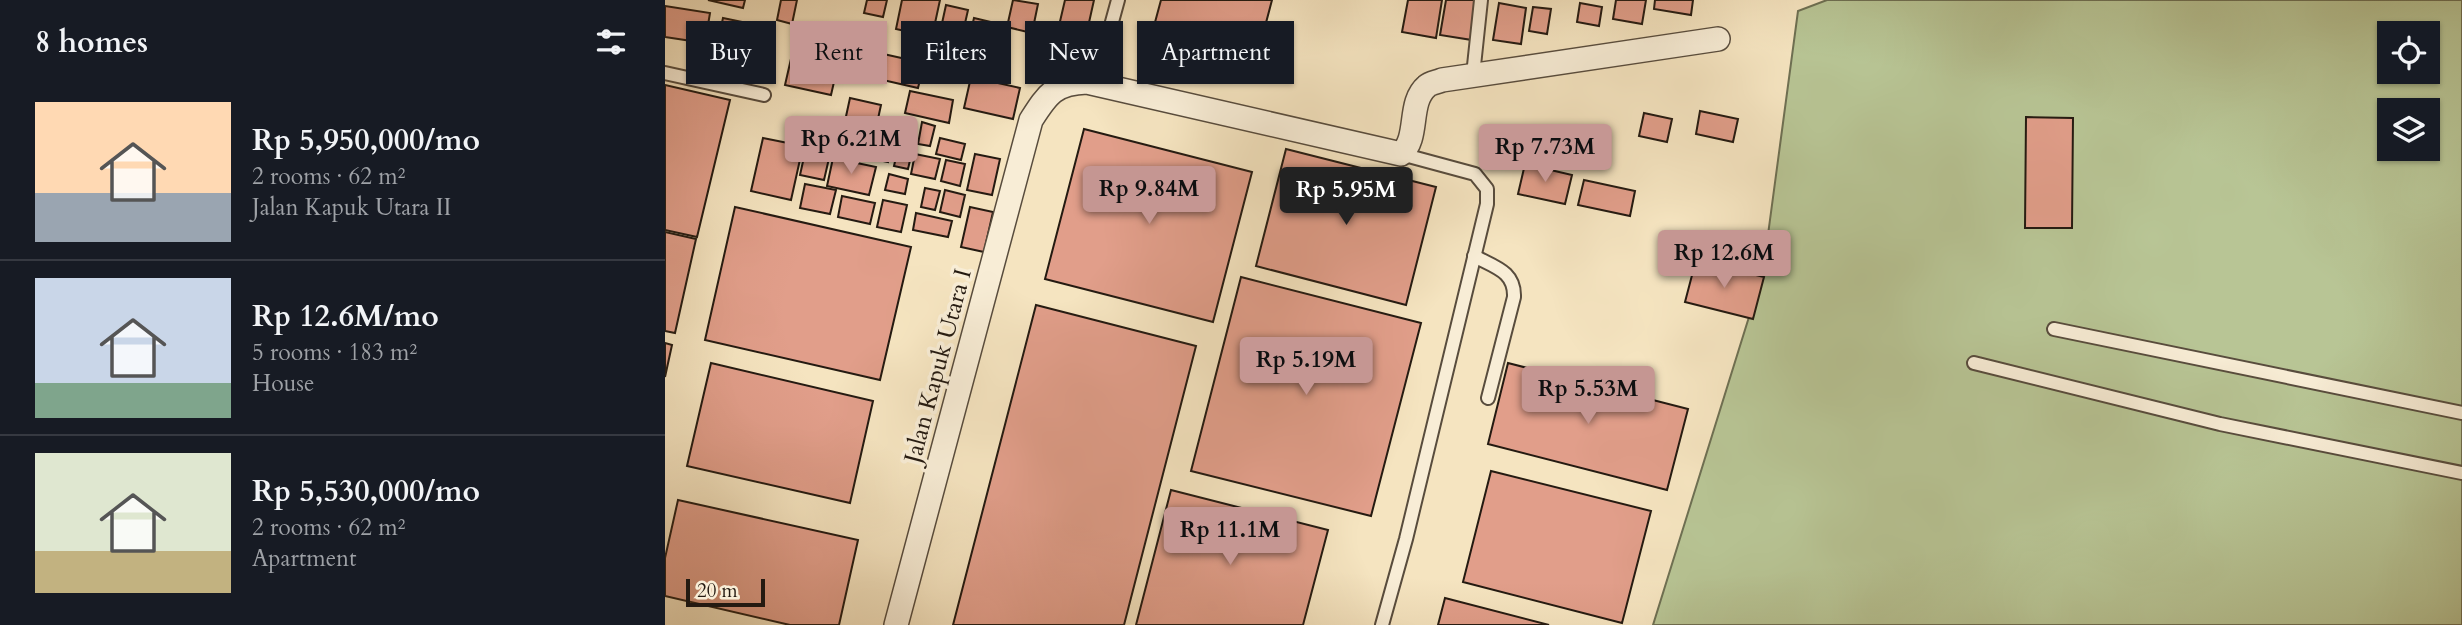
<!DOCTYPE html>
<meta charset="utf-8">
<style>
body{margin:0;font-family:Cardo,serif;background:#242831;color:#f1f3f6;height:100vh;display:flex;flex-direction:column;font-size:26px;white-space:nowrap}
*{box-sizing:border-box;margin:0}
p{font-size:23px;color:#9ea1a6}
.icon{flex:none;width:38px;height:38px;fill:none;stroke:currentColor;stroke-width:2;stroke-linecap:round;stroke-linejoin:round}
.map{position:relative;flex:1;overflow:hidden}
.side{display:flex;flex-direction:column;background:#171b24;width:665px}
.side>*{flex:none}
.top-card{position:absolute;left:21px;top:21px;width:665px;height:63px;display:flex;gap:14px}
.controls{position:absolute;left:1712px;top:21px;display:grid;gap:14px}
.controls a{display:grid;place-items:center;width:63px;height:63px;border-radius:0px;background:#171b24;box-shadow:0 2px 5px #0004;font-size:35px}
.scale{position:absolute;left:21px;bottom:18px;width:79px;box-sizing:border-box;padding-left:7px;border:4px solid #241a11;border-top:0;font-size:19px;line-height:24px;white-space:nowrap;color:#241a11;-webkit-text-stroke:5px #f8edd6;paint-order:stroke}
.price{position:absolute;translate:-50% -60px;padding:0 16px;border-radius:7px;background:#c59692;color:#111;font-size:23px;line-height:46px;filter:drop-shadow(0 2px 4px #0008)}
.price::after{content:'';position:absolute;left:50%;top:42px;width:21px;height:16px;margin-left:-10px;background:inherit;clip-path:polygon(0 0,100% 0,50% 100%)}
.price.on{background:#222;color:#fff}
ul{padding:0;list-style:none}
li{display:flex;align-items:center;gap:21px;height:175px;padding:0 35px}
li+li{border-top:2px solid #363941}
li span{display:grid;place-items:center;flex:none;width:196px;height:140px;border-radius:0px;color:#555}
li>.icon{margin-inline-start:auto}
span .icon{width:84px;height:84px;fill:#fffc;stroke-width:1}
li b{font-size:30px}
h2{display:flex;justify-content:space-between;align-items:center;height:84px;padding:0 35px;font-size:30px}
.pill{padding:0 24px;border-radius:0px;background:#171b24;box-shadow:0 2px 5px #0004;font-size:24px;line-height:63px}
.pill.on{background:#c59692;color:#111}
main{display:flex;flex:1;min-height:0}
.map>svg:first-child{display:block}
.green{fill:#b8c595;stroke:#6e7053;stroke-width:2;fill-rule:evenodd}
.building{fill:#e19e8a;stroke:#241a11;stroke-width:2}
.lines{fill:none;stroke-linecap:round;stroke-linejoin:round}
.lane-casing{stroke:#584c3d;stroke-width:16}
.street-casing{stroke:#584c3d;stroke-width:26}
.lane{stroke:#f8edd6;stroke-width:12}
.street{stroke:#f8edd6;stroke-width:23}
.labels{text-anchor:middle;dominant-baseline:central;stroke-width:7;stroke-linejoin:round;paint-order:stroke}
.street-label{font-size:24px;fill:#241a11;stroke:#f8edd6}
</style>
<main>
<section class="side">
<h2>8 homes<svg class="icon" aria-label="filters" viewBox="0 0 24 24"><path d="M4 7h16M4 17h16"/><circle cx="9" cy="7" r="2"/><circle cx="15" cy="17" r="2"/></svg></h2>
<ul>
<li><span style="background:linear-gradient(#ffd9b3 65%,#9aa5b1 0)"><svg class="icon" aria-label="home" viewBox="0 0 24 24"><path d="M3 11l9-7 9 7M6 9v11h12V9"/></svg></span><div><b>Rp 5,950,000/mo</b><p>2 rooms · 62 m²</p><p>Jalan Kapuk Utara II</p></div></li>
<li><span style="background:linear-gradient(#c9d6e8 75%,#7fa58c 0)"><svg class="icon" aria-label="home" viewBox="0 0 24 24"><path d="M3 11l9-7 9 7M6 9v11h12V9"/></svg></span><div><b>Rp 12.6M/mo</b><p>5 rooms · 183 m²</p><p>House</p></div></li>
<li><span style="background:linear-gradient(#dfe7d0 70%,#c2b280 0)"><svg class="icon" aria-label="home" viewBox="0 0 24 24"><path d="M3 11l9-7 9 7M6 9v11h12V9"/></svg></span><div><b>Rp 5,530,000/mo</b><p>2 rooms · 62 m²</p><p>Apartment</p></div></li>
</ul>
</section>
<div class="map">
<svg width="1797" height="625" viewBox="0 0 1797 625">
<rect width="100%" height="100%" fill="#f5e4c0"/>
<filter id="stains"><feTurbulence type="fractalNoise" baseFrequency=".00286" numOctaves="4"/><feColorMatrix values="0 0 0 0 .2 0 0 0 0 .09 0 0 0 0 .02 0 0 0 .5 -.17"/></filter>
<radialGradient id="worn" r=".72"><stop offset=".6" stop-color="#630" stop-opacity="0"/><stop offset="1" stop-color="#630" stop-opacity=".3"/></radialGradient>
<path class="green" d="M1162,0H1797V625H988L1098,272L1133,11ZM1724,33H1762V72H1724ZM1724,110H1762V149H1724Z"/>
<g class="building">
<polygon points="43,0 80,0 78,8"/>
<polygon points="116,0 132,0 127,24 112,20"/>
<polygon points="202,0 222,0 218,17 199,13"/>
<polygon points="237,0 275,0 267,37 231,29"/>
<polygon points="348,0 373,4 367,33 342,27"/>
<polygon points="400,0 429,0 421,36 393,30"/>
<polygon points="496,0 607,0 593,53 489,26"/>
<polygon points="743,0 777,0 771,38 737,32"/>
<polygon points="781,0 813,0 807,40 775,35"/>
<polygon points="951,0 981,0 977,24 948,19"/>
<polygon points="990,0 1028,0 1026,15 989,9"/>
<polygon points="834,3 861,8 856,44 828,40"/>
<polygon points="915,3 937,7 934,26 912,22"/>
<polygon points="281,5 303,10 296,41 274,37"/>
<polygon points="0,6 45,13 40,43 0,37"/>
<polygon points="868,7 886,9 882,34 864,31"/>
<polygon points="58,18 106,28 97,65 50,55"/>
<polygon points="309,18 330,23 323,53 302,48"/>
<polygon points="131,37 177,47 166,95 120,85"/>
<polygon points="214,53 259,63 253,88 209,78"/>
<polygon points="306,77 355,88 348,119 299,108"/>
<polygon points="0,85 65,100 32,237 0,230"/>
<polygon points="245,91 288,100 284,123 240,113"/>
<polygon points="185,98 216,105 211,128 180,121"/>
<polygon points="1035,111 1073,119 1068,142 1031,134"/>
<polygon points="979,113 1007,119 1002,142 974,136"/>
<polygon points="1361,117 1408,118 1407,228 1360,228"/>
<polygon points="257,122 270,126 265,146 253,144"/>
<polygon points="191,127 229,135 223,162 185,154"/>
<polygon points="419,129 587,172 548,322 380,279"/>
<polygon points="98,138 138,146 126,200 86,191"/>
<polygon points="275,138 300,144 296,160 271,154"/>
<polygon points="235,140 249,143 243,169 229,166"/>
<polygon points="141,148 165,154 159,180 135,175"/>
<polygon points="621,149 771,187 741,305 591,266"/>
<polygon points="250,154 275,159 270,179 246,174"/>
<polygon points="310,154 335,159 327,195 302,190"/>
<polygon points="168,158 211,167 204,195 162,186"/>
<polygon points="281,160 300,164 295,186 276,181"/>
<polygon points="860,164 907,175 900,204 853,194"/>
<polygon points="224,174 243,179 240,194 220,190"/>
<polygon points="919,180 970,191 965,216 913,205"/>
<polygon points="140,184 171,190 165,214 135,208"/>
<polygon points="260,188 275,191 270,210 256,207"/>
<polygon points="280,190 300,195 295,217 275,212"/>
<polygon points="177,196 210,203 205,224 173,217"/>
<polygon points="218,200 242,205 236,232 212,227"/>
<polygon points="70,207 246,247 215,380 40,340"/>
<polygon points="305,207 328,212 319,252 296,247"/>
<polygon points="251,213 287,221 283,237 248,230"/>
<polygon points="0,232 31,239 10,333 0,331"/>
<polygon points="1031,260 1099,277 1088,319 1020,302"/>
<polygon points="576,277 756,323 706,516 526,471"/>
<polygon points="371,305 531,346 459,625 288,625"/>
<polygon points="0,343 7,345 0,377"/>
<polygon points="46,363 208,401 185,503 22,466"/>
<polygon points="843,363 1023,409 1002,490 823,444"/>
<polygon points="826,471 986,511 957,623 798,582"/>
<polygon points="506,490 663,530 638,625 471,625"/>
<polygon points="13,500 193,540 174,625 125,625 0,596 0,558"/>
<polygon points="780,598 884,625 773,625"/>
</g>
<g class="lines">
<g class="lane-casing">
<g id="lane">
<polyline points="0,73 99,95"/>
<polyline points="808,75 816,0"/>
<polyline points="430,84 453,0"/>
<path d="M809,256C829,267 850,271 849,297L823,398"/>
<polyline points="1389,329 1797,413"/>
<polyline points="1309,363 1555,424 1797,473"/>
<polyline points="717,625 741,539 822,204 822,189 810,174 736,154"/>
</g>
</g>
<g class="street-casing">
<path id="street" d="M231,625L366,120C382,95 389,83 422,82L736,154C755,137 742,103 762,86C765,83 773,82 777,80L1053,39"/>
</g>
<use href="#lane" class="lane"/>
<use href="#street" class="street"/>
</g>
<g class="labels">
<g class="street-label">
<text transform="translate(273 366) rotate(-75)">Jalan Kapuk Utara I</text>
</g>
</g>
<rect width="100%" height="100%" filter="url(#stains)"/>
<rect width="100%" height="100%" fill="url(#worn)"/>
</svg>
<div class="controls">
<a><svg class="icon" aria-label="locate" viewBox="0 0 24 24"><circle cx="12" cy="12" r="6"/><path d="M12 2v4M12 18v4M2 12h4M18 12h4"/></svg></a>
<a><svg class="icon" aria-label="layers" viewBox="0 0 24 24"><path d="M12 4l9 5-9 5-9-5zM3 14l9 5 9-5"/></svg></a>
</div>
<div class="scale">20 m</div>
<b class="price" style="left:186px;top:176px">Rp 6.21M</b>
<b class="price" style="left:880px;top:184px">Rp 7.73M</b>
<b class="price" style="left:484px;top:226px">Rp 9.84M</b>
<b class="price on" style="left:681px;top:227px">Rp 5.95M</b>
<b class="price" style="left:1059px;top:290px">Rp 12.6M</b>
<b class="price" style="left:641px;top:397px">Rp 5.19M</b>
<b class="price" style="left:923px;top:426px">Rp 5.53M</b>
<b class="price" style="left:565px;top:567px">Rp 11.1M</b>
<div class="top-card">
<a class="pill">Buy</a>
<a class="pill on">Rent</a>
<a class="pill">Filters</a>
<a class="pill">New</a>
<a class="pill">Apartment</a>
</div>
</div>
</main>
